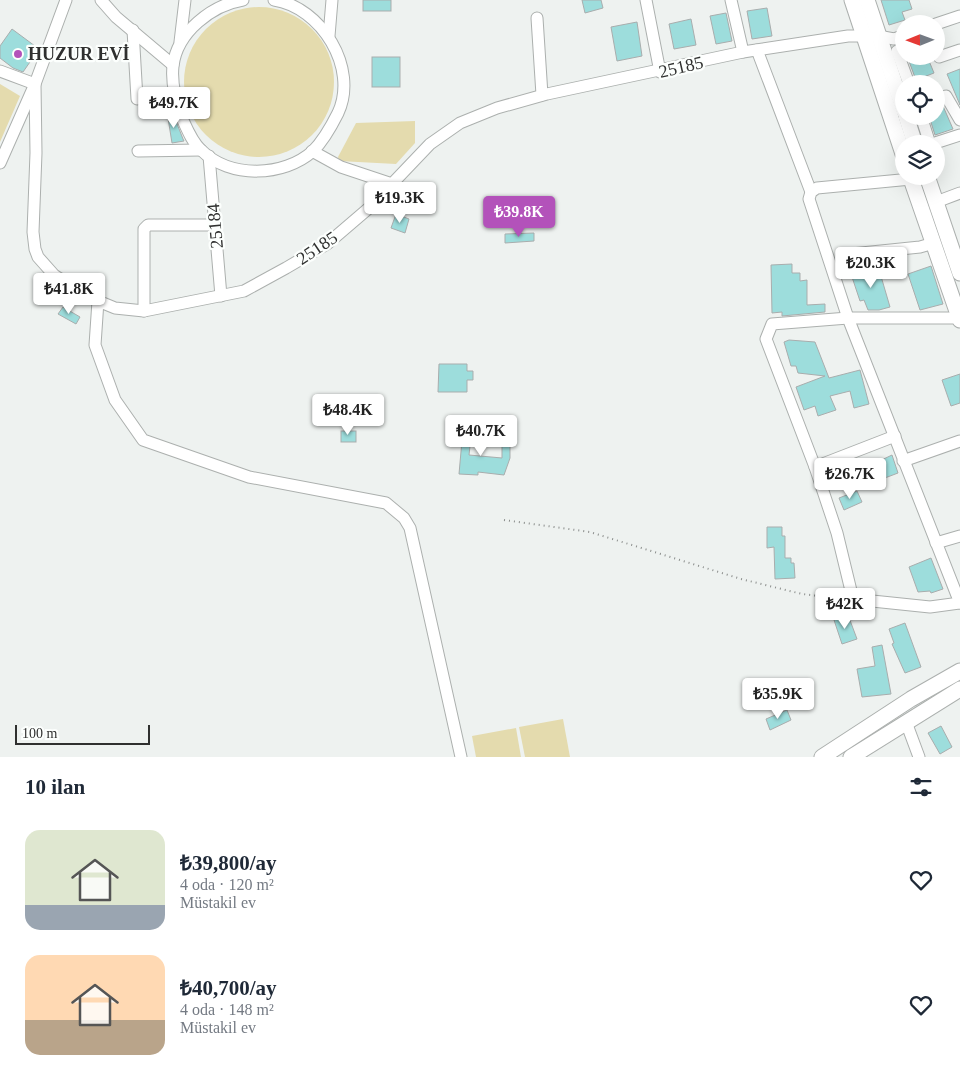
<!DOCTYPE html>
<html lang="tr">
<meta charset="utf-8">
<style>
body{margin:0;font-family:Georgia,serif;background:#f2f2f3;color:#1f2937;height:100vh;display:flex;flex-direction:column;font-size:19px;white-space:nowrap}
*{box-sizing:border-box;margin:0}
p{font-size:16px;color:#747a83}
.icon{flex:none;width:28px;height:28px;fill:none;stroke:currentColor;stroke-width:2;stroke-linecap:round;stroke-linejoin:round}
.map{position:relative;height:757px;overflow:hidden}
.drawer{display:flex;flex-direction:column;background:#fff;flex:1}
.drawer>*{flex:none}
.needle{width:32px;rotate:269deg}
.controls{position:absolute;left:895px;top:15px;display:grid;gap:10px}
.controls a{display:grid;place-items:center;width:50px;height:50px;border-radius:50%;background:#fff;box-shadow:0 5px 20px #0002;font-size:25px}
.scale{position:absolute;left:15px;bottom:12px;width:135px;box-sizing:border-box;padding-left:5px;border:2px solid #2f302f;border-top:0;font-size:14px;line-height:18px;white-space:nowrap;color:#2f302f;-webkit-text-stroke:4px #fcfffd;paint-order:stroke}
.price{position:absolute;translate:-50% -42px;padding:0 11px;border-radius:5px;background:#fff;color:#222;font-size:16px;line-height:32px;filter:drop-shadow(0 1px 2px #0008)}
.price::after{content:'';position:absolute;left:50%;top:30px;width:15px;height:11px;margin-left:-8px;background:inherit;clip-path:polygon(0 0,100% 0,50% 100%)}
.price.selected{background:#b352ba;color:#fff}
ul{padding:0;list-style:none}
li{display:flex;align-items:center;gap:15px;height:125px;padding:0 25px}
li span{display:grid;place-items:center;flex:none;width:140px;height:100px;border-radius:15px;color:#555}
li>.icon{margin-inline-start:auto}
span .icon{width:60px;height:60px;fill:#fffc;stroke-width:1}
li b{font-size:21px}
h2{display:flex;justify-content:space-between;align-items:center;height:60px;padding:0 25px;font-size:21px}
.map>svg:first-child{display:block}
.green{fill:#e4dbae}
.building{fill:#9ddddc;stroke:#a9adad}
.lines{fill:none;stroke-linecap:round;stroke-linejoin:round}
.minor-casing{stroke:#acb0ae;stroke-width:13}
.major-casing{stroke:#acb0ae;stroke-width:17}
.path{stroke:#8b8e8c;stroke-width:2;stroke-dasharray:1 4;stroke-linecap:butt}
.minor{stroke:#fff;stroke-width:11}
.major{stroke:#fff;stroke-width:15}
.poi-dot{fill:#b352ba;stroke:#fcfffd;stroke-width:2}
.labels{text-anchor:middle;dominant-baseline:central;stroke-width:4.5;stroke-linejoin:round;paint-order:stroke}
.poi-label{font-size:18px;font-weight:bold;fill:#2f302f;stroke:#fcfffd;text-anchor:start}
.street-label{font-size:18px;fill:#2f302f;stroke:#fcfffd}
</style>
<div class="map">
<svg width="960" height="757" viewBox="0 0 960 757">
<rect width="100%" height="100%" fill="#eef2f0"/>
<g class="green">
<circle cx="259" cy="82" r="75"/>
<polygon points="0,84 20,96 0,142"/>
<polygon points="415,121 415,143 396,164 339,161 338,157 356,123"/>
<polygon points="563,719 570,757 525,757 519,727"/>
<polygon points="516,728 521,757 476,757 472,736"/>
</g>
<g class="building">
<rect x="363" y="0" width="28" height="11"/>
<polygon points="582,0 601,0 603,8 585,13"/>
<polygon points="881,0 909,0 912,9 902,12 905,20 889,25"/>
<polygon points="767,8 772,36 752,39 747,11"/>
<polygon points="726,13 732,41 716,44 710,16"/>
<polygon points="691,19 696,45 674,49 669,24"/>
<polygon points="637,22 642,56 617,61 611,27"/>
<polygon points="12,29 39,49 23,72 13,68 0,58 0,46"/>
<polygon points="907,56 927,56 934,73 916,80"/>
<rect x="372" y="57" width="28" height="30"/>
<polygon points="960,69 960,105 947,74"/>
<polygon points="943,106 953,129 935,135 929,116 936,116 936,109"/>
<polygon points="172,111 183,139 184,141 172,143 167,112"/>
<polygon points="396,214 409,219 405,233 391,228"/>
<polygon points="534,233 534,241 505,243 505,234"/>
<polygon points="792,264 792,273 800,273 800,281 807,280 807,305 825,304 825,312 782,316 782,312 772,313 771,265"/>
<polygon points="878,266 890,307 879,310 868,310 864,300 860,301 851,274"/>
<polygon points="931,266 943,304 920,310 908,274"/>
<polygon points="63,307 80,317 76,324 58,314"/>
<polygon points="789,340 815,342 829,378 860,370 869,404 854,408 850,391 830,396 836,410 818,416 815,406 804,410 796,387 825,376 798,373 796,366 791,366 784,342"/>
<polygon points="439,364 467,364 467,371 473,371 473,380 467,380 467,392 438,392"/>
<polygon points="960,374 960,403 951,406 942,380"/>
<polygon points="464,418 473,419 469,455 502,458 502,444 510,445 510,458 504,475 478,472 478,475 459,474"/>
<rect x="341" y="431" width="15" height="11"/>
<polygon points="892,455 898,473 877,481 871,465"/>
<polygon points="857,491 862,502 844,510 839,498"/>
<polygon points="767,527 782,527 782,536 785,536 785,558 791,558 791,563 794,563 795,578 775,579 774,547 767,548"/>
<polygon points="931,558 943,589 931,593 930,591 918,592 909,567"/>
<polygon points="848,615 857,639 842,644 834,620"/>
<polygon points="905,623 921,667 905,673 892,644 894,643 889,629"/>
<polygon points="882,645 891,694 862,697 857,669 875,666 872,647"/>
<polygon points="787,710 791,720 770,730 766,719"/>
<polygon points="941,726 952,747 940,754 928,733"/>
</g>
<g class="lines">
<g class="minor-casing">
<g id="minor">
<polyline points="101,0 116,17 173,65"/>
<path d="M243,0C212,5 177,32 173,66C171,84 176,102 182,118C187,129 192,142 201,150C230,179 284,177 313,151C324,140 331,127 338,113C359,68 321,7 274,0"/>
<polyline points="646,0 660,72"/>
<polyline points="731,0 743,52"/>
<polyline points="537,18 542,95"/>
<polyline points="936,24 960,16"/>
<polyline points="133,30 137,99"/>
<polyline points="329,36 332,0"/>
<polyline points="180,42 185,0"/>
<polyline points="936,48 939,57 960,50"/>
<polyline points="904,49 897,51 909,84"/>
<polyline points="757,50 811,192"/>
<polyline points="0,71 35,84 36,153 33,232 35,249 38,257 54,275 86,296 115,308 144,311 244,291 286,268 327,244 369,208 430,144 460,123 497,108 547,94 743,52 848,36 878,36 894,39 904,35"/>
<polyline points="936,99 946,96 960,120"/>
<polyline points="921,116 930,144"/>
<polyline points="932,144 960,135"/>
<polyline points="138,151 201,150"/>
<polyline points="312,151 341,167 392,184"/>
<polyline points="209,156 221,296"/>
<polyline points="0,163 35,84 66,0"/>
<polyline points="911,179 817,188 811,192 809,199 848,318 960,603"/>
<polyline points="936,202 960,193"/>
<polyline points="842,255 920,247 934,243"/>
<polyline points="98,301 95,345 115,400 143,440 249,477 386,503 404,518 410,528 461,757"/>
<polyline points="144,311 144,229 148,225 215,225"/>
<polyline points="895,436 815,467 837,533 853,599 930,607 960,603"/>
<polyline points="903,461 960,441"/>
<polyline points="815,467 766,339 772,324 848,318 959,318"/>
<polyline points="936,543 960,536"/>
<polyline points="906,722 919,757"/>
</g>
</g>
<g class="major-casing">
<g id="major">
<polyline points="852,0 904,157"/>
<polyline points="867,0 904,111"/>
<polyline points="906,116 915,144"/>
<polyline points="910,176 960,320"/>
<polyline points="927,176 960,273"/>
<polyline points="822,757 911,699 960,671"/>
<polyline points="851,757 960,689"/>
</g>
</g>
<polyline class="path" points="504,520 590,532 741,579 802,594 844,599"/>
<use href="#minor" class="minor"/>
<use href="#major" class="major"/>
</g>
<circle class="poi-dot" cx="18" cy="54" r="5"/>
<g class="labels">
<g class="poi-label">
<text x="28" y="54">HUZUR EVİ</text>
</g>
<g class="street-label">
<text transform="translate(681 67) rotate(-13)">25185</text>
<text transform="translate(215 226) rotate(-95)">25184</text>
<text transform="translate(317 248) rotate(-34)">25185</text>
</g>
</g>
</svg>
<div class="controls">
<a><svg class="needle" viewBox="-14 -14 28 28"><path d="M0-13l5 13h-10z" fill="#e53935"/><path d="M0 13l5-13h-10z" fill="#747a83"/></svg></a>
<a><svg class="icon" aria-label="locate" viewBox="0 0 24 24"><circle cx="12" cy="12" r="6"/><path d="M12 2v4M12 18v4M2 12h4M18 12h4"/></svg></a>
<a><svg class="icon" aria-label="layers" viewBox="0 0 24 24"><path d="M12 4l9 5-9 5-9-5zM3 14l9 5 9-5"/></svg></a>
</div>
<div class="scale">100 m</div>
<b class="price" style="left:174px;top:129px">₺49.7K</b>
<b class="price" style="left:400px;top:224px">₺19.3K</b>
<b class="price selected" style="left:519px;top:238px">₺39.8K</b>
<b class="price" style="left:871px;top:289px">₺20.3K</b>
<b class="price" style="left:69px;top:315px">₺41.8K</b>
<b class="price" style="left:348px;top:436px">₺48.4K</b>
<b class="price" style="left:481px;top:457px">₺40.7K</b>
<b class="price" style="left:850px;top:500px">₺26.7K</b>
<b class="price" style="left:845px;top:630px">₺42K</b>
<b class="price" style="left:778px;top:720px">₺35.9K</b>
</div>
<section class="drawer">
<h2>10 ilan<svg class="icon" aria-label="filters" viewBox="0 0 24 24"><path d="M4 7h16M4 17h16"/><circle cx="9" cy="7" r="2"/><circle cx="15" cy="17" r="2"/></svg></h2>
<ul>
<li><span style="background:linear-gradient(#dfe7d0 75%,#9aa5b1 0)"><svg class="icon" aria-label="home" viewBox="0 0 24 24"><path d="M3 11l9-7 9 7M6 9v11h12V9"/></svg></span><div><b>₺39,800/ay</b><p>4 oda · 120 m²</p><p>Müstakil ev</p></div><svg class="icon" aria-label="heart" viewBox="0 0 24 24"><path d="M12 20l-8-8c-3-5 5-10 8-4 3-6 11-1 8 4z"/></svg></li>
<li><span style="background:linear-gradient(#ffd9b3 65%,#b9a48a 0)"><svg class="icon" aria-label="home" viewBox="0 0 24 24"><path d="M3 11l9-7 9 7M6 9v11h12V9"/></svg></span><div><b>₺40,700/ay</b><p>4 oda · 148 m²</p><p>Müstakil ev</p></div><svg class="icon" aria-label="heart" viewBox="0 0 24 24"><path d="M12 20l-8-8c-3-5 5-10 8-4 3-6 11-1 8 4z"/></svg></li>
</ul>
</section>
